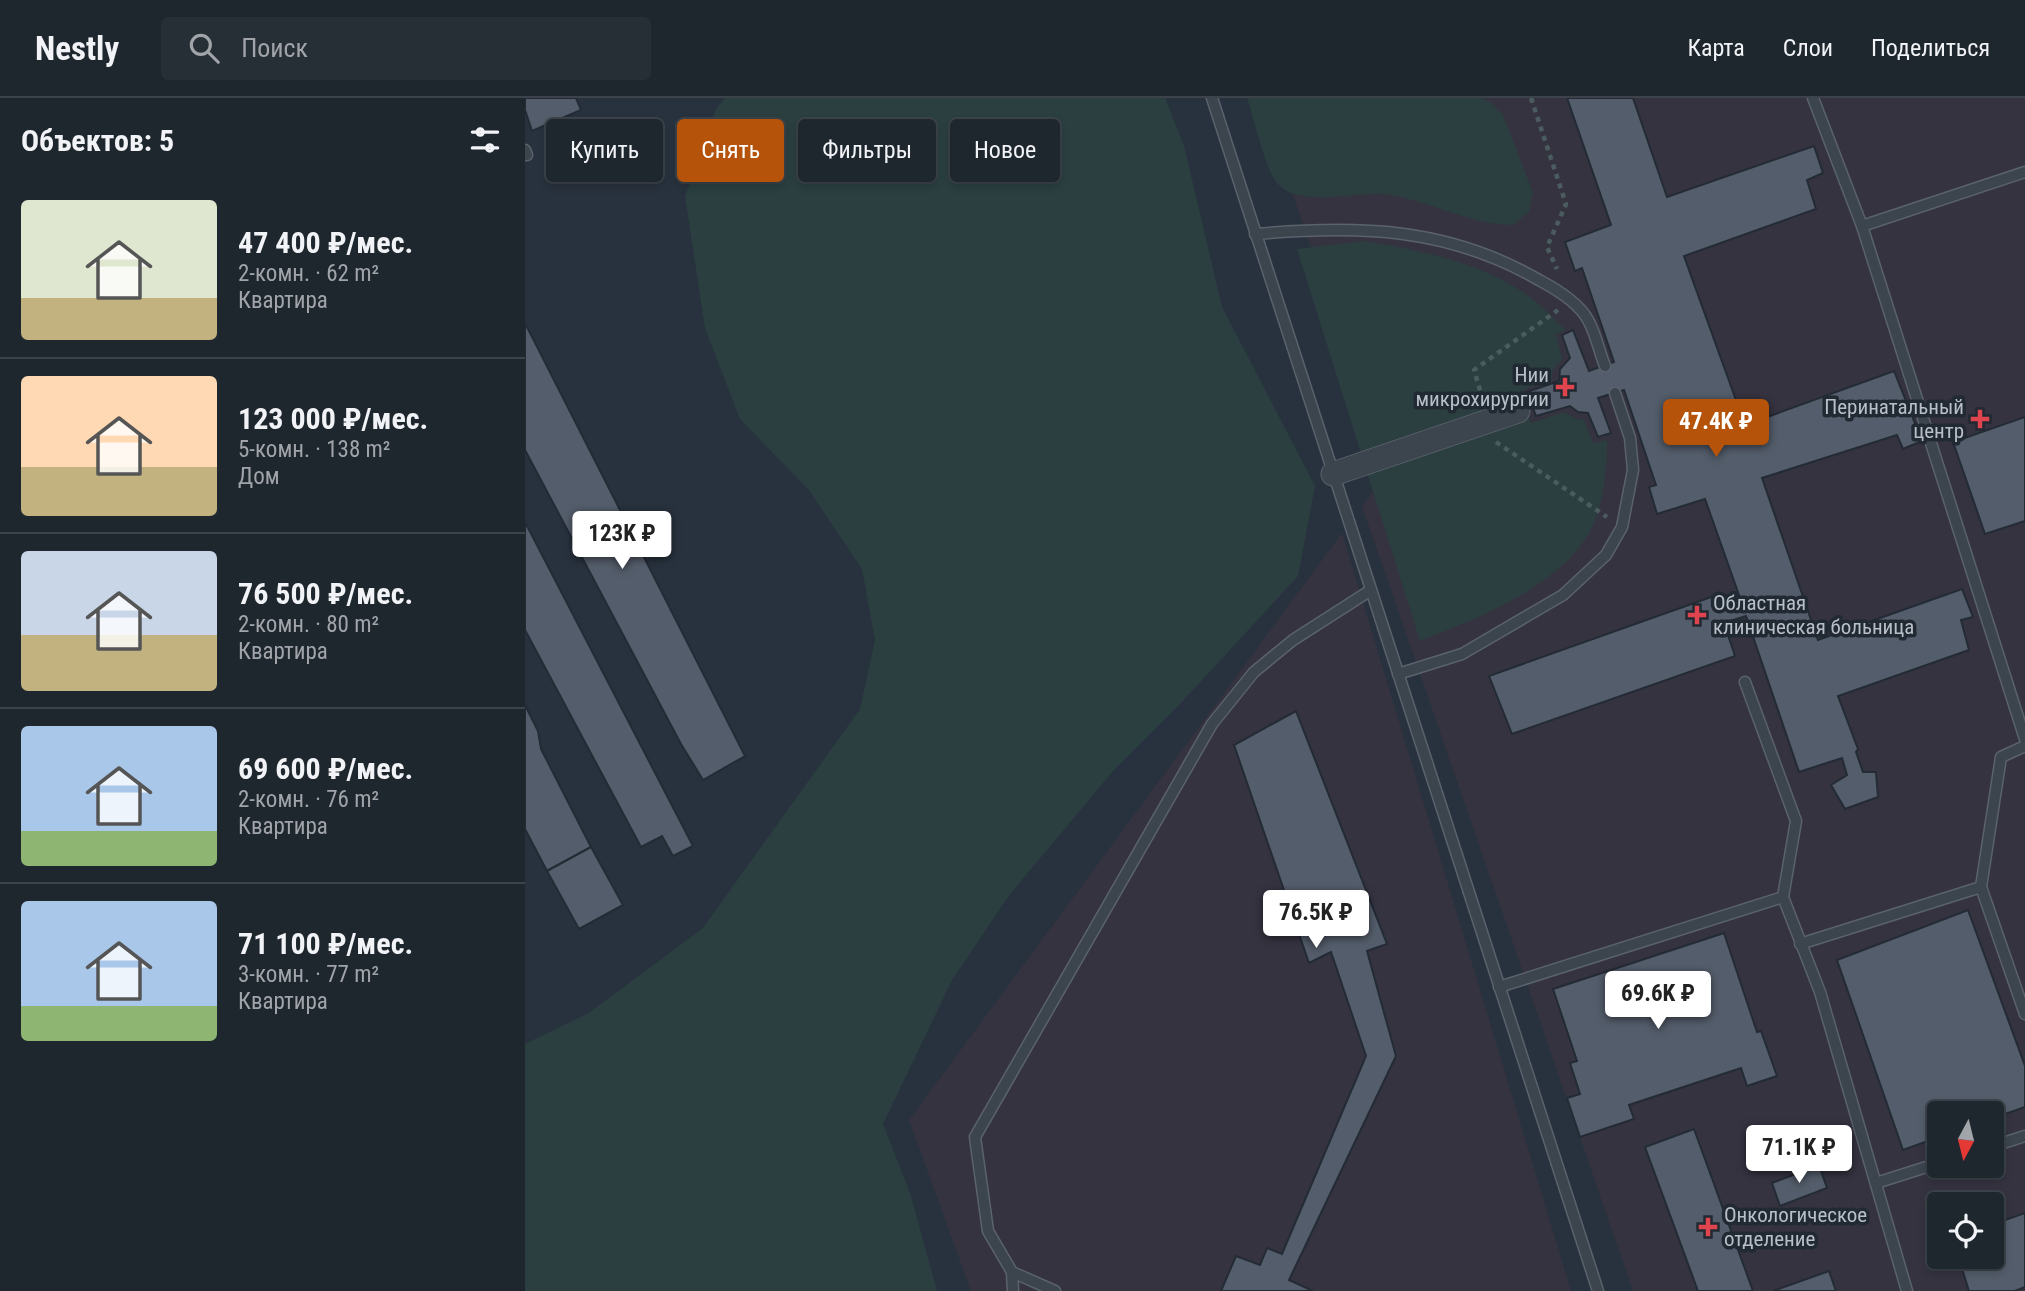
<!DOCTYPE html>
<html lang="ru">
<meta charset="utf-8">
<style>
body{margin:0;font-family:"Roboto Condensed",sans-serif;background:#262e36;color:#f1f3f6;height:100vh;display:flex;flex-direction:column;font-size:26px;white-space:nowrap}
*{box-sizing:border-box;margin:0}
p{font-size:23px;color:#a1a5aa}
.icon{flex:none;width:38px;height:38px;fill:none;stroke:currentColor;stroke-width:2;stroke-linecap:round;stroke-linejoin:round}
.map{position:relative;flex:1;overflow:hidden}
.panel{display:flex;flex-direction:column;background:#1e262e;width:525px}
.panel>*{flex:none}
.guide{position:absolute;left:21px;top:21px;width:665px;height:63px;display:flex;gap:14px}
.needle{width:46px;rotate:187deg}
.buttons{position:absolute;left:1402px;top:1003px;display:grid;gap:14px}
.buttons a{display:grid;place-items:center;width:77px;height:77px;border-radius:7px;background:#1e262e;box-shadow:0 4px 10px #0003,0 0 0 2px #3c434a;font-size:35px}
.price{position:absolute;translate:-50% -60px;padding:0 16px;border-radius:7px;background:#fff;color:#222;font-size:23px;line-height:46px;filter:drop-shadow(0 2px 4px #0008)}
.price::after{content:'';position:absolute;left:50%;top:42px;width:21px;height:16px;margin-left:-10px;background:inherit;clip-path:polygon(0 0,100% 0,50% 100%)}
.price.on{background:#b45309;color:#fff}
ul{padding:0;list-style:none}
li{display:flex;align-items:center;gap:21px;height:175px;padding:0 21px}
li+li{border-top:2px solid #3c434a}
li span{display:grid;place-items:center;flex:none;width:196px;height:140px;border-radius:7px;color:#555}
li>.icon{margin-inline-start:auto}
span .icon{width:84px;height:84px;fill:#fffc;stroke-width:1}
li b{font-size:30px}
h2{display:flex;justify-content:space-between;align-items:center;height:84px;padding:0 21px;font-size:30px}
.pill{padding:0 24px;border-radius:7px;background:#1e262e;box-shadow:0 4px 10px #0003,0 0 0 2px #3c434a;font-size:24px;line-height:63px}
.pill.on{background:#b45309;color:#fff}
header{display:flex;align-items:center;gap:42px;box-sizing:border-box;height:98px;padding:0 35px;background:#1e262e;border-bottom:2px solid #3c434a}
header strong{font-size:33px}
nav{display:flex;gap:38px;margin-inline-start:auto;font-size:24px}
.search{width:490px;height:63px;background:#262e36;display:flex;align-items:center;gap:18px;box-sizing:border-box;padding:0 24px;border-radius:7px;color:#a1a5aa;font-size:26px}
main{display:flex;flex:1;min-height:0}
.map>svg:first-child{display:block}
.medical{fill:#353340;fill-rule:evenodd}
.green{fill:#2b3f40}
.building{fill:#545d6b;stroke:#232b35;stroke-width:2}
.lines{fill:none;stroke-linecap:round;stroke-linejoin:round}
.lane-casing{stroke:#5a626c;stroke-width:13}
.street-casing{stroke:#5a626c;stroke-width:25}
.path{stroke:#4a5c5e;stroke-width:4.5;stroke-dasharray:5 5;stroke-linecap:butt}
.lane{stroke:#3c444e;stroke-width:10}
.street{stroke:#3c444e;stroke-width:23}
.health-dot{fill:#e0444e;stroke:#212933;stroke-width:2.5}
.labels{text-anchor:middle;dominant-baseline:central;stroke-width:7;stroke-linejoin:round;paint-order:stroke}
.poi-label{font-size:21px;fill:#b9bfc9;stroke:#212933;text-anchor:end}
</style>
<header>
<strong>Nestly</strong>
<div class="search"><svg class="icon" aria-label="search" viewBox="0 0 24 24"><circle cx="10" cy="10" r="6"/><path d="M15 15l6 6"/></svg>Поиск</div>
<nav><a>Карта</a><a>Слои</a><a>Поделиться</a></nav>
</header>
<main>
<section class="panel">
<h2>Объектов: 5<svg class="icon" aria-label="filters" viewBox="0 0 24 24"><path d="M4 7h16M4 17h16"/><circle cx="9" cy="7" r="2"/><circle cx="15" cy="17" r="2"/></svg></h2>
<ul>
<li><span style="background:linear-gradient(#dfe7d0 70%,#c2b280 0)"><svg class="icon" aria-label="home" viewBox="0 0 24 24"><path d="M3 11l9-7 9 7M6 9v11h12V9"/></svg></span><div><b>47 400 ₽/мес.</b><p>2-комн. · 62 m²</p><p>Квартира</p></div></li>
<li><span style="background:linear-gradient(#ffd9b3 65%,#c2b280 0)"><svg class="icon" aria-label="home" viewBox="0 0 24 24"><path d="M3 11l9-7 9 7M6 9v11h12V9"/></svg></span><div><b>123 000 ₽/мес.</b><p>5-комн. · 138 m²</p><p>Дом</p></div></li>
<li><span style="background:linear-gradient(#c9d6e8 60%,#c2b280 0)"><svg class="icon" aria-label="home" viewBox="0 0 24 24"><path d="M3 11l9-7 9 7M6 9v11h12V9"/></svg></span><div><b>76 500 ₽/мес.</b><p>2-комн. · 80 m²</p><p>Квартира</p></div></li>
<li><span style="background:linear-gradient(#a9c7e8 75%,#8fb573 0)"><svg class="icon" aria-label="home" viewBox="0 0 24 24"><path d="M3 11l9-7 9 7M6 9v11h12V9"/></svg></span><div><b>69 600 ₽/мес.</b><p>2-комн. · 76 m²</p><p>Квартира</p></div></li>
<li><span style="background:linear-gradient(#a9c7e8 75%,#8fb573 0)"><svg class="icon" aria-label="home" viewBox="0 0 24 24"><path d="M3 11l9-7 9 7M6 9v11h12V9"/></svg></span><div><b>71 100 ₽/мес.</b><p>3-комн. · 77 m²</p><p>Квартира</p></div></li>
</ul>
</section>
<div class="map">
<svg width="1500" height="1193" viewBox="0 0 1500 1193">
<rect width="100%" height="100%" fill="#28323e"/>
<g class="medical">
<path d="M734,0H1500V1193H1108L837,408L864,372ZM1414,1015H1466V1068H1414ZM1414,1106H1466V1158H1414Z"/>
<polygon points="817,435 1046,1193 446,1193 384,1022"/>
</g>
<g class="green">
<polygon points="200,0 640,0 659,48 697,209 790,388 773,478 653,608 588,673 485,796 427,882 358,1026 385,1095 412,1193 0,1193 0,946 64,915 178,830 335,611 350,542 337,471 284,392 215,321 180,230 160,98 191,11"/>
<path d="M722,0H956L965,4L978,17L1008,95L1004,113L989,127C943,127 903,101 858,96C828,93 770,112 750,82C739,66 729,20 722,0Z"/>
<path d="M838,143C894,152 952,163 1001,196C1015,206 1028,220 1041,232L1031,236L1037,261L1027,273V281L994,294L1006,325L1040,314L1051,321L1059,322L1068,345L1082,342C1082,373 1079,407 1064,435C1033,489 950,522 895,543L772,151Z"/>
</g>
<g class="building">
<polygon points="0,0 51,0 56,12 7,33 0,12"/>
<polygon points="1042,0 1108,0 1142,99 1289,48 1298,75 1282,82 1291,111 1159,158 1220,327 1369,273 1397,343 1378,351 1372,337 1237,380 1293,542 1437,491 1448,519 1436,522 1444,552 1313,598 1333,651 1331,654 1338,674 1351,674 1353,699 1320,711 1306,687 1322,677 1317,660 1274,674 1221,518 1199,525 1210,558 987,636 964,578 1189,498 1193,508 1215,500 1180,401 1132,416 1124,389 1131,387 1099,292 1073,300 1086,335 1073,339 1063,315 1053,314 1045,308 1011,318 1002,294 1034,283 1035,271 1045,260 1037,237 1048,232 1064,273 1089,264 1057,170 1050,173 1040,144 1086,127"/>
<polygon points="0,225 220,658 178,682 156,646 0,352"/>
<polygon points="1500,319 1500,423 1460,436 1428,344"/>
<polygon points="0,424 168,748 148,758 137,738 116,749 0,532"/>
<polygon points="0,607 13,633 16,651 66,749 22,773 0,731"/>
<polygon points="771,613 862,846 842,853 871,958 764,1182 788,1193 696,1193 711,1158 735,1167 742,1150 757,1156 841,958 806,854 784,865 709,647"/>
<polygon points="66,749 98,807 54,831 22,773"/>
<polygon points="1443,812 1500,968 1500,1009 1466,1021 1466,1015 1414,1015 1414,1039 1378,1052 1312,862"/>
<polygon points="1199,835 1232,934 1236,933 1252,978 1222,988 1216,970 1104,1007 1109,1021 1055,1039 1042,1000 1055,996 1045,965 1052,963 1028,891"/>
<polygon points="1169,1031 1228,1193 1173,1193 1120,1049"/>
<polygon points="1294,1067 1302,1090 1255,1108 1247,1085"/>
<polygon points="1500,1115 1500,1189 1490,1193 1444,1193 1433,1158 1466,1158 1466,1127"/>
<polygon points="1304,1173 1311,1193 1248,1193"/>
</g>
<g class="lines">
<g class="lane-casing">
<g id="lane">
<polyline points="687,0 1073,1193"/>
<polyline points="1288,0 1337,128 1500,641"/>
<polyline points="0,52 2,57"/>
<polyline points="1337,128 1500,74"/>
<path d="M730,136C834,127 922,129 1014,182C1031,191 1054,205 1063,222C1071,236 1074,253 1080,268"/>
<polyline points="873,576 937,556 1038,497 1081,457 1097,429 1108,372 1105,340 1090,295"/>
<polyline points="1220,584 1271,723 1258,799 1295,894 1382,1193"/>
<polyline points="1500,648 1476,659 1456,789 1500,916"/>
<polyline points="1275,846 1456,789"/>
<polyline points="974,889 1258,799"/>
<polyline points="1466,1049 1500,1038"/>
<polyline points="1351,1085 1414,1065"/>
<polyline points="487,1174 530,1193"/>
<polyline points="488,1193 487,1174 463,1133 450,1039 687,626 729,574 768,542 846,492"/>
</g>
</g>
<g class="street-casing">
<polyline id="street" points="808,376 993,313"/>
</g>
<g class="path">
<polyline points="1006,0 1041,106 1022,149 1032,171"/>
<polyline points="958,302 949,272 1033,212"/>
<polyline points="971,344 1082,419"/>
</g>
<use href="#lane" class="lane"/>
<use href="#street" class="street"/>
</g>
<g class="health-dot">
<path d="M1036.5 278.5h7v7h7v7h-7v7h-7v-7h-7v-7h7z"/>
<path d="M1451.5 310.5h7v7h7v7h-7v7h-7v-7h-7v-7h7z"/>
<path d="M1168.5 506.5h7v7h7v7h-7v7h-7v-7h-7v-7h7z"/>
<path d="M1179.5 1118.5h7v7h7v7h-7v7h-7v-7h-7v-7h7z"/>
</g>
<g class="labels">
<g class="poi-label">
<text x="1024" y="277">Нии<tspan x="1024" dy="24">микрохирургии</tspan></text>
<text x="1439" y="309">Перинатальный<tspan x="1439" dy="24">центр</tspan></text>
<text x="1188" y="505" text-anchor="start">Областная<tspan x="1188" dy="24">клиническая больница</tspan></text>
<text x="1199" y="1117" text-anchor="start">Онкологическое<tspan x="1199" dy="24">отделение</tspan></text>
</g>
</g>
</svg>
<div class="buttons">
<a><svg class="needle" viewBox="-14 -14 28 28"><path d="M0-13l5 13h-10z" fill="#e53935"/><path d="M0 13l5-13h-10z" fill="#a1a5aa"/></svg></a>
<a><svg class="icon" aria-label="locate" viewBox="0 0 24 24"><circle cx="12" cy="12" r="6"/><path d="M12 2v4M12 18v4M2 12h4M18 12h4"/></svg></a>
</div>
<b class="price on" style="left:1191px;top:361px">47.4K ₽</b>
<b class="price" style="left:97px;top:473px">123K ₽</b>
<b class="price" style="left:791px;top:852px">76.5K ₽</b>
<b class="price" style="left:1133px;top:933px">69.6K ₽</b>
<b class="price" style="left:1274px;top:1087px">71.1K ₽</b>
<div class="guide">
<a class="pill">Купить</a>
<a class="pill on">Снять</a>
<a class="pill">Фильтры</a>
<a class="pill">Новое</a>
</div>
</div>
</main>
